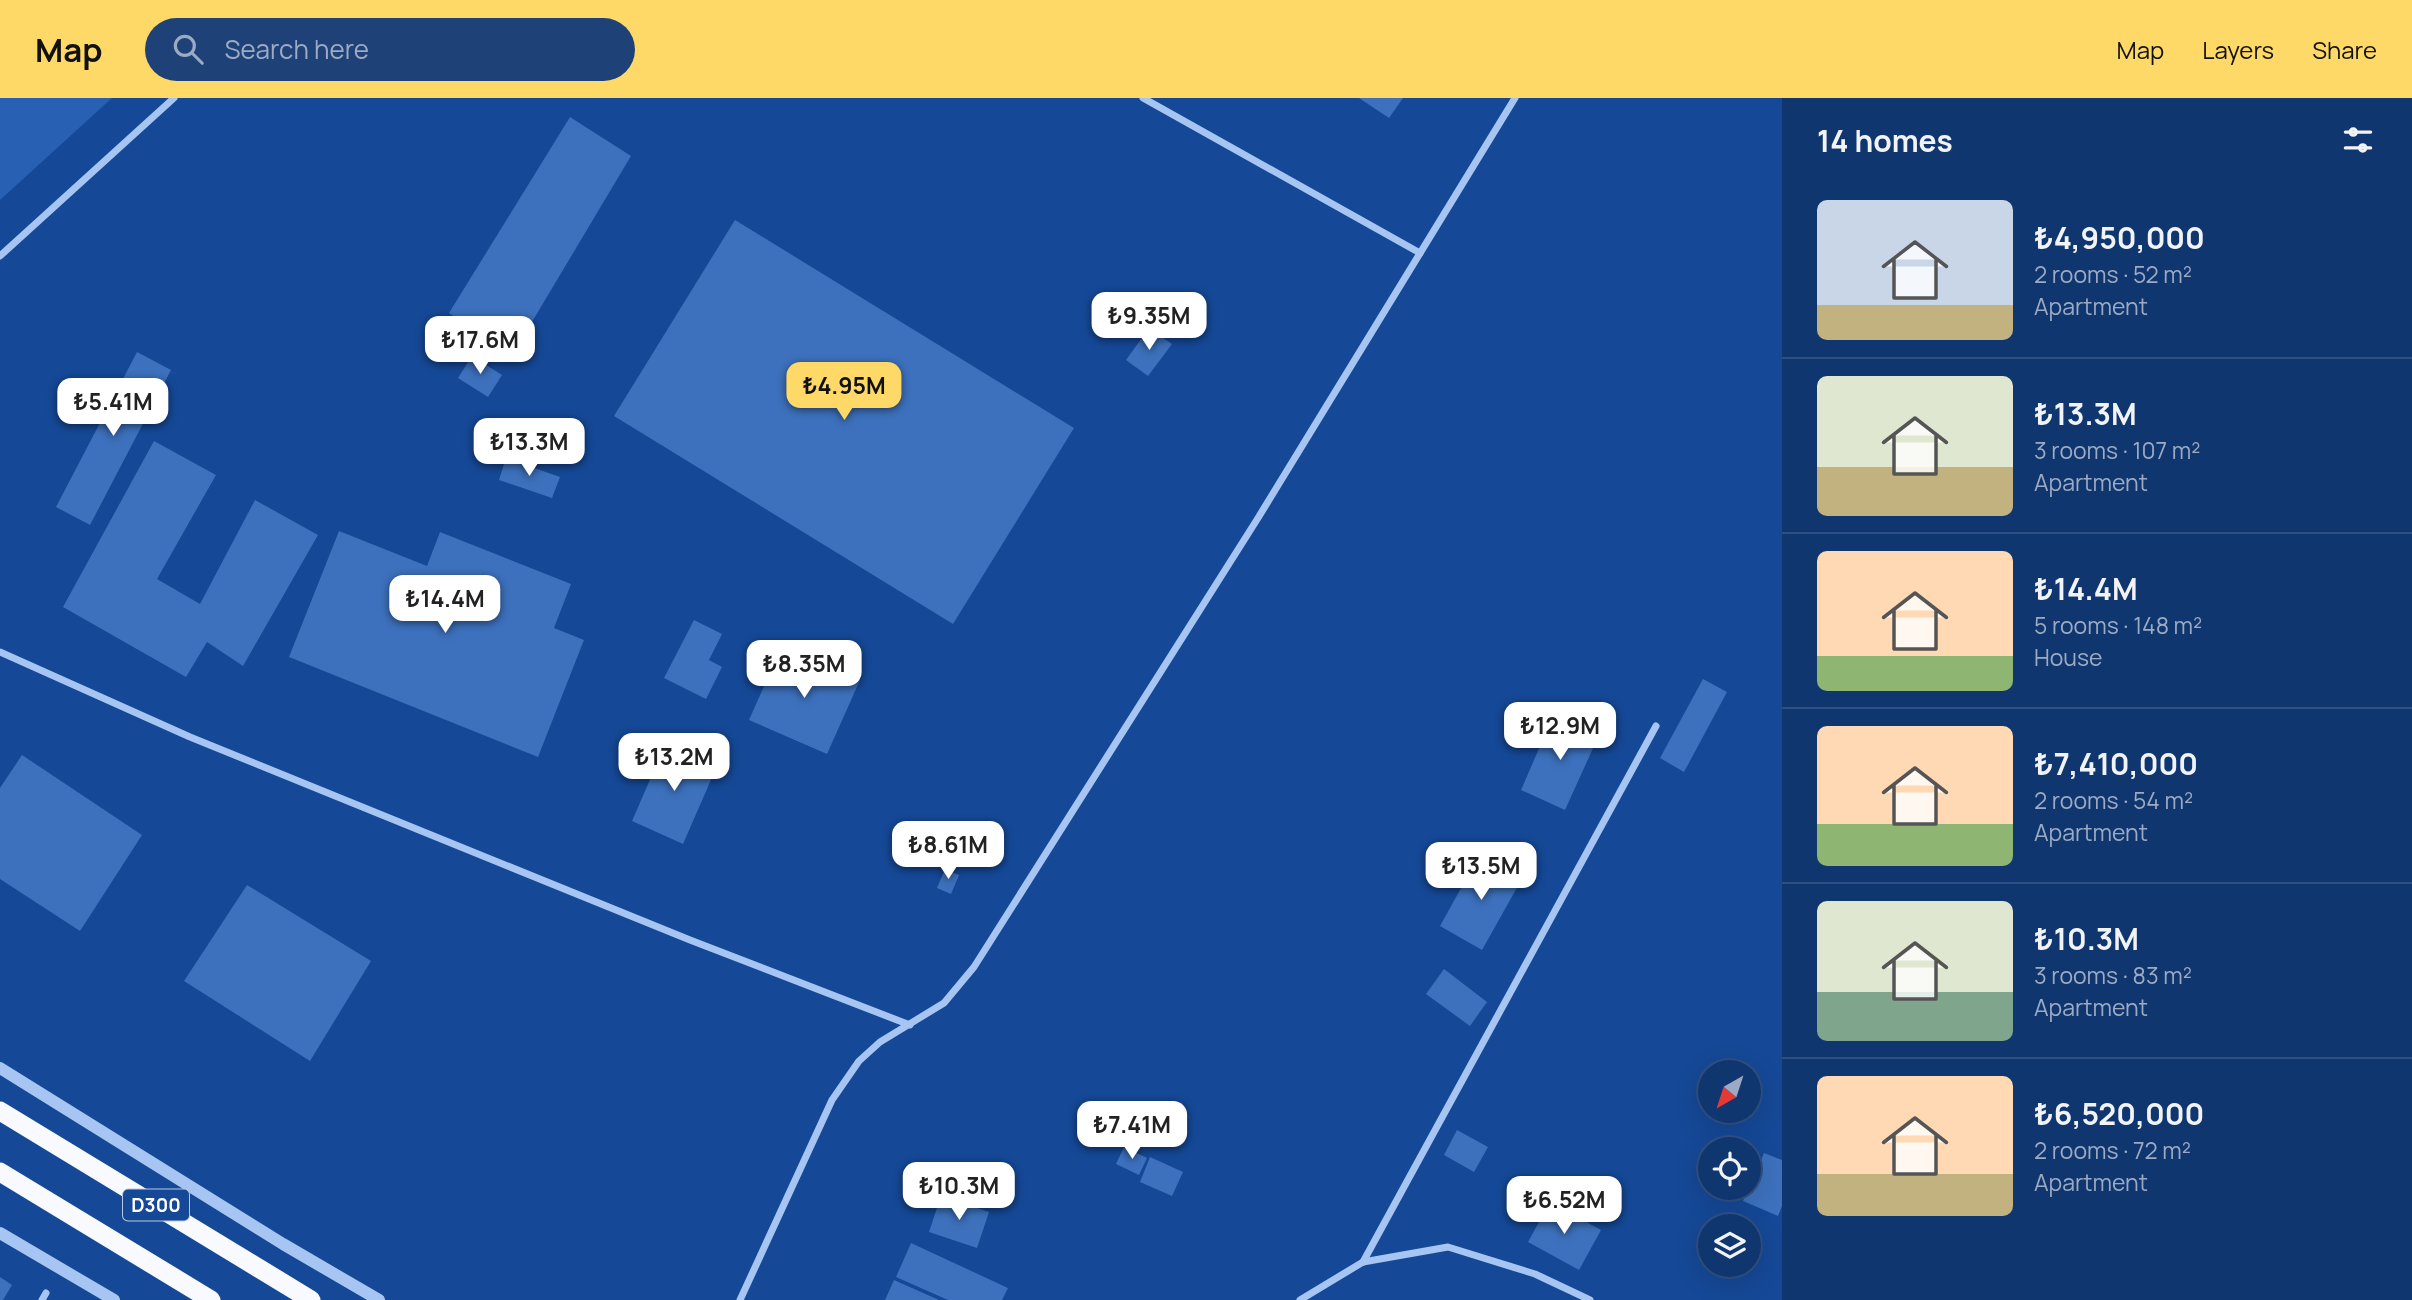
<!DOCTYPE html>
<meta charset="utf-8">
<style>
body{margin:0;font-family:Manrope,sans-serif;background:#1e4178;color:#f1f3f6;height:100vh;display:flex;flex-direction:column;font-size:26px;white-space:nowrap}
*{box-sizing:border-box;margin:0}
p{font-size:23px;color:#9cabc3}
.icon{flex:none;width:38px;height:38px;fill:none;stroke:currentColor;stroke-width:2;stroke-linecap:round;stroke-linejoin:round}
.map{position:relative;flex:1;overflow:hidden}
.drawer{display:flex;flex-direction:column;background:#103670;width:630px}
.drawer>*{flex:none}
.needle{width:46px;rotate:219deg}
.fabs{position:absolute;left:1698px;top:962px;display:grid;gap:14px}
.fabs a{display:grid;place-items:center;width:63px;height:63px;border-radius:50%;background:#103670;box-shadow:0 7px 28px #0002,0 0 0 2px #305083;font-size:35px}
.price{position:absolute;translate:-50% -60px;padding:0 16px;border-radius:14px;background:#fff;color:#222;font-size:23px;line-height:46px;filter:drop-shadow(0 2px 4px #0008)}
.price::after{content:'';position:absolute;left:50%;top:42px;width:21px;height:16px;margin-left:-10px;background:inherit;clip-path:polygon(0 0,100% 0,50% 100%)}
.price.on{background:#ffd967;color:#111}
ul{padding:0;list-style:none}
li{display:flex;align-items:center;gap:21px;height:175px;padding:0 35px}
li+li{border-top:2px solid #305083}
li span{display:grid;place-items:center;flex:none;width:196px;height:140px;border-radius:10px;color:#555}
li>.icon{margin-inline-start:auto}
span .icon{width:84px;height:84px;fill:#fffc;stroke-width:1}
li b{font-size:30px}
h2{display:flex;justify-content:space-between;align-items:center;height:84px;padding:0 35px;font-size:30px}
header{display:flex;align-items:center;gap:42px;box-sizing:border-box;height:98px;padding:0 35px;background:#ffd967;color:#111}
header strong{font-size:33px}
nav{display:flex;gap:38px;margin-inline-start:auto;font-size:24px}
.search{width:490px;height:63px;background:#1e4178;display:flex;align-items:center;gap:18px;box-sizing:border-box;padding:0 24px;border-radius:38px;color:#9cabc3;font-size:26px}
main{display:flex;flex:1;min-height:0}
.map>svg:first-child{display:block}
.green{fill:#2861b4}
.building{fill:#3d71bd}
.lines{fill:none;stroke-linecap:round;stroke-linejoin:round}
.minor{stroke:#a6c5f2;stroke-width:7}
.tertiary{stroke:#a6c5f2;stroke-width:12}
.trunk{stroke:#f8faff;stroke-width:19}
.labels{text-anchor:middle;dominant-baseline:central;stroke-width:5;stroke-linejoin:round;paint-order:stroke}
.shield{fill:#154896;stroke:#b9c8e0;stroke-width:2}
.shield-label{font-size:19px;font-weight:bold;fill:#fff}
</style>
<header>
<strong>Map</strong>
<div class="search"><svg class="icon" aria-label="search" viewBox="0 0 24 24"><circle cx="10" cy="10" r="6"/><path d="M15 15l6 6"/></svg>Search here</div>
<nav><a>Map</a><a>Layers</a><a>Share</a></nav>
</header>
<main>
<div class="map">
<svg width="1782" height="1202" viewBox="0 0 1782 1202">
<rect width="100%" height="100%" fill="#154896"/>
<polygon class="green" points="0,0 112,0 0,102"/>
<g class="building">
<polygon points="1359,0 1403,0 1389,20"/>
<polygon points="570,19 631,58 511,259 449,215"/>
<polygon points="735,122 1074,330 953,526 614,318"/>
<polygon points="1149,230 1172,246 1148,278 1126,262"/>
<polygon points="137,254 171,272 90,427 56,409"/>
<polygon points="472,258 502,277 488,299 458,280"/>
<polygon points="154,343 216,377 157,481 200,506 255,402 318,437 243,568 207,544 186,579 63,509"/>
<polygon points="506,360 560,379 552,400 499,382"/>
<polygon points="339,433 427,468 440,434 571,486 554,530 584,542 538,659 289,559"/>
<polygon points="694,522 722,536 709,562 722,569 706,601 664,580"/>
<polygon points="782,548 860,582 827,656 749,622"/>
<polygon points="1703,581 1727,594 1684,674 1660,660"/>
<polygon points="1554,616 1599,637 1565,712 1521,692"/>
<polygon points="666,645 717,668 683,746 632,723"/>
<polygon points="22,657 142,737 80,833 0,781 0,690"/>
<polygon points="1480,756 1523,779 1482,852 1440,828"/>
<polygon points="945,771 959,777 951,796 937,790"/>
<polygon points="247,787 371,863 310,963 184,883"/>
<polygon points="1444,871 1487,904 1470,928 1426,896"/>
<polygon points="1457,1032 1488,1049 1474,1074 1444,1057"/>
<polygon points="1124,1049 1147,1060 1139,1077 1116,1066"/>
<polygon points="1764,1055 1782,1062 1782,1108 1778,1118 1743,1103"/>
<polygon points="1150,1059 1183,1074 1172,1098 1140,1084"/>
<polygon points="941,1098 989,1114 977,1150 929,1134"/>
<polygon points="1550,1104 1601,1132 1579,1172 1528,1144"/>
<polygon points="911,1145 1008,1190 1002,1202 948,1202 896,1179"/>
<polygon points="0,1179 12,1187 3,1202 0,1202"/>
<polygon points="894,1182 939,1202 885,1202"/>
</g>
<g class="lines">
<g class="minor">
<polyline points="1143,0 1420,155"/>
<polyline points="0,158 174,0"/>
<polyline points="0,554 190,639 690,842 910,927"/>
<polyline points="1363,1164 1656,628"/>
<polyline points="42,1202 46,1195"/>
<polyline points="740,1202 832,1002 859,963 880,944 944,905 974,869 1258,420 1515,0"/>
<polyline points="1300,1202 1363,1164 1448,1149 1535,1176 1590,1202"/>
</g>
<g class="tertiary">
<polyline points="0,970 283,1146 379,1202"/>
<polyline points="0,1135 114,1202"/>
</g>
<g class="trunk">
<polyline points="0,1013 311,1202"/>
<polyline points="0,1074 211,1202"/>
</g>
</g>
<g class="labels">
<rect class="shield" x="123" y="1091.5" width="66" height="31" rx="5"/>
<g class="shield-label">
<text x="156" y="1107">D300</text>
</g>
</g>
</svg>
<div class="fabs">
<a><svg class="needle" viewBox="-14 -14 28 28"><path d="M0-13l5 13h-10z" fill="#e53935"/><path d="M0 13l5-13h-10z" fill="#9cabc3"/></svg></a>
<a><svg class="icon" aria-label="locate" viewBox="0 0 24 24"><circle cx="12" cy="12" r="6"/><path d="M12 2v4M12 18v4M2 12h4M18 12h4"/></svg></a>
<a><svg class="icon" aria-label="layers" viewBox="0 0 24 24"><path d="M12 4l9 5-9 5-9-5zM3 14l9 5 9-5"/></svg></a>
</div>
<b class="price" style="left:1149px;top:254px">₺9.35M</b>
<b class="price" style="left:480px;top:278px">₺17.6M</b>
<b class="price on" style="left:844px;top:324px">₺4.95M</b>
<b class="price" style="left:113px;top:340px">₺5.41M</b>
<b class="price" style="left:529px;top:380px">₺13.3M</b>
<b class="price" style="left:445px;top:537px">₺14.4M</b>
<b class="price" style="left:804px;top:602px">₺8.35M</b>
<b class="price" style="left:1560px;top:664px">₺12.9M</b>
<b class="price" style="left:674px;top:695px">₺13.2M</b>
<b class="price" style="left:948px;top:783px">₺8.61M</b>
<b class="price" style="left:1481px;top:804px">₺13.5M</b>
<b class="price" style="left:1132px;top:1063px">₺7.41M</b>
<b class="price" style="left:959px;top:1124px">₺10.3M</b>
<b class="price" style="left:1564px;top:1138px">₺6.52M</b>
</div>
<section class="drawer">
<h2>14 homes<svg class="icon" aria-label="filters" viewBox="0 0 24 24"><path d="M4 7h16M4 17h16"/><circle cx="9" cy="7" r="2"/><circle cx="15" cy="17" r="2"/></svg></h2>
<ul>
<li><span style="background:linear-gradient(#c9d6e8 75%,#c2b280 0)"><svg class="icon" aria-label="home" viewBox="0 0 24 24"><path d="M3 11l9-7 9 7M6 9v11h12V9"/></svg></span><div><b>₺4,950,000</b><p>2 rooms · 52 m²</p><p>Apartment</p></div></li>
<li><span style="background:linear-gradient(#dfe7d0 65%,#c2b280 0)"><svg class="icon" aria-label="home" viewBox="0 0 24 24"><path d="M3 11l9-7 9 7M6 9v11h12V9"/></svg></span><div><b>₺13.3M</b><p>3 rooms · 107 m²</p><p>Apartment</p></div></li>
<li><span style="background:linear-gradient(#ffd9b3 75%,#8fb573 0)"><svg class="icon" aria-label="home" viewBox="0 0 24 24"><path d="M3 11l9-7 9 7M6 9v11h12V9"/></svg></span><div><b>₺14.4M</b><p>5 rooms · 148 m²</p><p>House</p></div></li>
<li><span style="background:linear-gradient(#ffd9b3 70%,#8fb573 0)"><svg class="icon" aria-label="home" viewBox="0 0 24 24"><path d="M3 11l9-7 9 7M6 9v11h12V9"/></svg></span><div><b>₺7,410,000</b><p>2 rooms · 54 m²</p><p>Apartment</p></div></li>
<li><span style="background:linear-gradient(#dfe7d0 65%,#7fa58c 0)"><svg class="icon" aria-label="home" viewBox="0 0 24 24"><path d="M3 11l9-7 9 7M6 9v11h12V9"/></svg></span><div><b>₺10.3M</b><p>3 rooms · 83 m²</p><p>Apartment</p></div></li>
<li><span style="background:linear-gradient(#ffd9b3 70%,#c2b280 0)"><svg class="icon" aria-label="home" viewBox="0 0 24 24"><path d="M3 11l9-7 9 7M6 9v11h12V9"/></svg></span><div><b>₺6,520,000</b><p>2 rooms · 72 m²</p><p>Apartment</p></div></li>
</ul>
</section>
</main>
